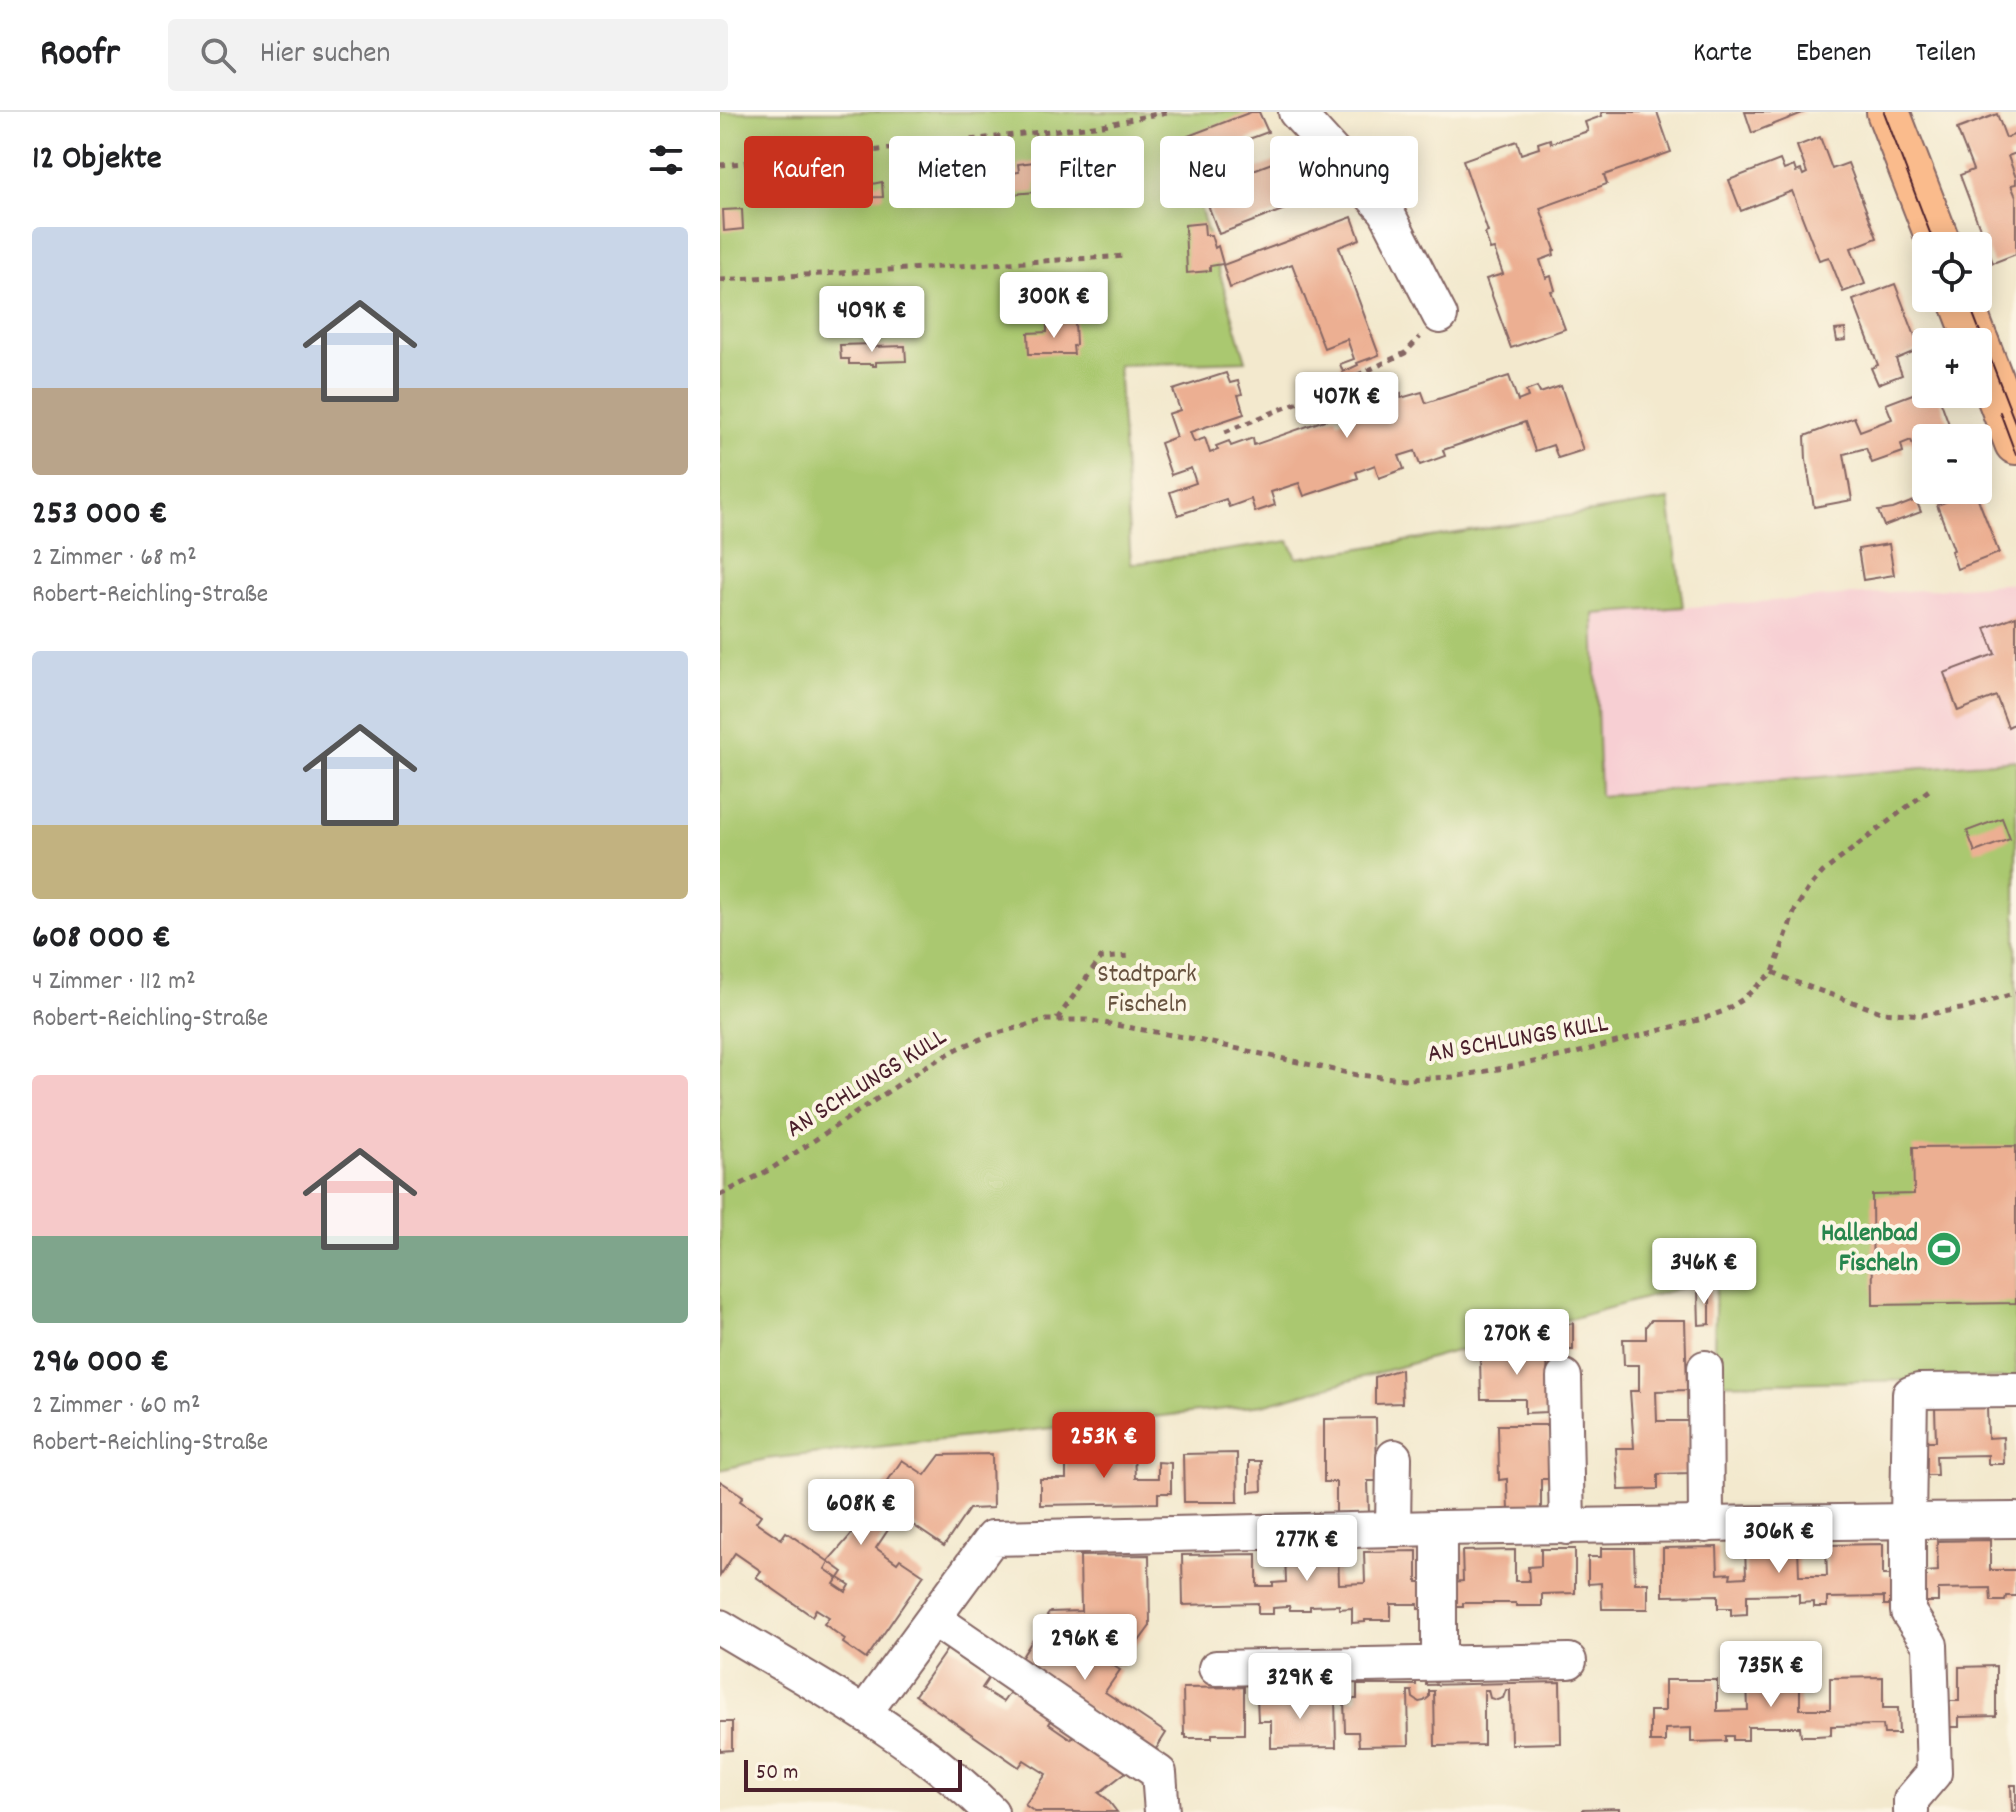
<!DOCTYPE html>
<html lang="de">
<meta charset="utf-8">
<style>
body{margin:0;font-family:Dekko,sans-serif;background:#f2f2f2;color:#202124;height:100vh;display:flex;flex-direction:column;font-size:30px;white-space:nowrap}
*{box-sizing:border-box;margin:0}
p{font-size:26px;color:#757577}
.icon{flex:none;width:44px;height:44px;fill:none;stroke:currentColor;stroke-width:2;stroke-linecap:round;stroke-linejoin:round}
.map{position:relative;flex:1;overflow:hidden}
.drawer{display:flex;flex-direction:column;background:#fff;width:720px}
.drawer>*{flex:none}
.banner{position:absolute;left:24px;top:24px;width:760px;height:72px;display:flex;gap:16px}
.controls{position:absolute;left:1192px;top:120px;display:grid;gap:16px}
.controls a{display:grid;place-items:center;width:80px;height:80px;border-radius:8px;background:#fff;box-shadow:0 4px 20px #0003;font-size:40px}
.scale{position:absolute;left:24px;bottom:20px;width:218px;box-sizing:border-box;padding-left:8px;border:4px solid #4a1f2b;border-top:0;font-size:22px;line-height:28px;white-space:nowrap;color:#4a1f2b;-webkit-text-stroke:6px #fcf5e5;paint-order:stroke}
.price{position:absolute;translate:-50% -68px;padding:0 18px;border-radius:8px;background:#fff;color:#222;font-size:26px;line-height:52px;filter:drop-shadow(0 2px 4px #0008)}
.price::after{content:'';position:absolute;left:50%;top:48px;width:24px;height:18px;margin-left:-12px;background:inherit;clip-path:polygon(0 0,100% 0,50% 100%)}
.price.on{background:#c8321e;color:#fff}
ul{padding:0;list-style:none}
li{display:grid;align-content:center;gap:16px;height:424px;padding:0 32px}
li span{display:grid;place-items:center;height:248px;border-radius:8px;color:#555}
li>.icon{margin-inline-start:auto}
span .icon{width:144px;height:144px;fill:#fffc;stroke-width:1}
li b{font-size:34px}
h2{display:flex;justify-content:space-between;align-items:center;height:96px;padding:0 32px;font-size:34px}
.pill{padding:0 28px;border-radius:8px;background:#fff;box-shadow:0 4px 20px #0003;font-size:28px;line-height:72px}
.pill.on{background:#c8321e;color:#fff}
header{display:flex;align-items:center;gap:48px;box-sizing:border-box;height:112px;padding:0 40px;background:#fff;border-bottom:2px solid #e0e0e0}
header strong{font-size:38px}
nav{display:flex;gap:44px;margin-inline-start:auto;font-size:28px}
.search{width:560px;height:72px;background:#f2f2f2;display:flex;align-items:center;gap:20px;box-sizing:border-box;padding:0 28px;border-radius:8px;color:#757577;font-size:30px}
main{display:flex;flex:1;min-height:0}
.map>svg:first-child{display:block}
.built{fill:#f7cfd3}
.green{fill:#aac86f;stroke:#7a744d;stroke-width:2}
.building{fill:#ecaf92}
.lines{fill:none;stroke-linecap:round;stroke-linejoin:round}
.minor-casing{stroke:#856664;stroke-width:38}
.major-casing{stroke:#856664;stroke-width:46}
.path{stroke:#856664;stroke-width:5;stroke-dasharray:6 6;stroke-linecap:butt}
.minor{stroke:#fff;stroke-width:34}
.major{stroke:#fabb8c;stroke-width:42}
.tram{stroke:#4a1f2b;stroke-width:2}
.labels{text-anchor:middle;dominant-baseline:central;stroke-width:8;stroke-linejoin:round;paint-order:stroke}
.park-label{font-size:26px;fill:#67523f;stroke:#fcf5e5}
.street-label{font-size:26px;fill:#4a1f2b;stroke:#fcf5e5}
.leisure-label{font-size:26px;font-weight:bold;fill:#27864d;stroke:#fcf5e5;text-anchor:end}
</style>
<header>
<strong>Roofr</strong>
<div class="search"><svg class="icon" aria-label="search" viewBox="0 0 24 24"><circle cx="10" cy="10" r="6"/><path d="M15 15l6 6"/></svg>Hier suchen</div>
<nav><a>Karte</a><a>Ebenen</a><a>Teilen</a></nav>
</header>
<main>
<section class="drawer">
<h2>12 Objekte<svg class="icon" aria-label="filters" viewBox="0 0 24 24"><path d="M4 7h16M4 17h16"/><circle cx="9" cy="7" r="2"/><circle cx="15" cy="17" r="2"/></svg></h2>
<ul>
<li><span style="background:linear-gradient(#c9d6e8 65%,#b9a48a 0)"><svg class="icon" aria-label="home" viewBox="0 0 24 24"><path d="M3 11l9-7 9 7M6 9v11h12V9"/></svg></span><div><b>253 000 €</b><p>2 Zimmer · 68 m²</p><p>Robert-Reichling-Straße</p></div></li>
<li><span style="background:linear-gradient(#c9d6e8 70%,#c2b280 0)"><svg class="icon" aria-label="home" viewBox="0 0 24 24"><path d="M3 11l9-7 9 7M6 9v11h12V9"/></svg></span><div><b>608 000 €</b><p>4 Zimmer · 112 m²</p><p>Robert-Reichling-Straße</p></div></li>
<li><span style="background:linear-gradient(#f6c9c9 65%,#7fa58c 0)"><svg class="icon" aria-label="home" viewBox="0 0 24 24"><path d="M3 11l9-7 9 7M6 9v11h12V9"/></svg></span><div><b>296 000 €</b><p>2 Zimmer · 60 m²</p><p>Robert-Reichling-Straße</p></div></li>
</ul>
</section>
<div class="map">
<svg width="1296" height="1700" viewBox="0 0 1296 1700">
<rect width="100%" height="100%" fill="#fcf5e5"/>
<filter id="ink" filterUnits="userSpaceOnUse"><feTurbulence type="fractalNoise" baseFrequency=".0125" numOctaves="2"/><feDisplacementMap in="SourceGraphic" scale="16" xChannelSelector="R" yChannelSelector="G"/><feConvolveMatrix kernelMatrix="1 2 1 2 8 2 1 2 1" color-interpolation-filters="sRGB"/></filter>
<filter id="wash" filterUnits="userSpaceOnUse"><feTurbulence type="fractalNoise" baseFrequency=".006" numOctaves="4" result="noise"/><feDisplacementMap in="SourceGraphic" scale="32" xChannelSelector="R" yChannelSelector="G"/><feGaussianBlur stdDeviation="1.8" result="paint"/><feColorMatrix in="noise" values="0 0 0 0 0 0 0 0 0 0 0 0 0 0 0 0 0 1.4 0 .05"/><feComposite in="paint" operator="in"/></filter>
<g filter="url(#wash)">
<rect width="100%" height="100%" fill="#f3e9ce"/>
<polygon class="built" points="1296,471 1296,648 880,684 874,502"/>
<polygon class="green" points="0,0 535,0 460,28 526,249 398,253 411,452 569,429 577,446 949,388 963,495 874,502 880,684 1296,648 1296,1266 993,1272 996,1166 543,1293 46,1347 0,1358"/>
<g id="blocks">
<g class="building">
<polygon points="531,0 539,0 548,20 478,46 468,24"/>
<polygon points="883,0 937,0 951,40 884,63 887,72 820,96 835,138 833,139 834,143 820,148 826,166 831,164 835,178 831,179 845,217 791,236 766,167 783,162 774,137 770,138 765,121 768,120 743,48 797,29 801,42 819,36 818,31 830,27 831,31 868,19 865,10 882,4 881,1"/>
<polygon points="1025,0 1085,0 1032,21"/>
<polygon points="1277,2 1286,26 1296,22 1296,41 1288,44 1296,66 1296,72 1291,73 1296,85 1296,142 1273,151 1240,63 1253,58 1237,17"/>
<polygon points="1100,25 1112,57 1128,51 1157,126 1131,136 1145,172 1123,180 1109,145 1099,148 1072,79 1021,99 1009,68 1060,48 1064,58 1074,54 1076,60 1081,58 1083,63 1087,61 1077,34"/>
<polygon points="576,42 584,64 596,59 605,82 499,122 482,77"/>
<polygon points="323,49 323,55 337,55 338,70 315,72 316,80 293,82 291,61 299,60 298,52"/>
<polygon points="152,62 152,72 162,70 163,85 124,86 122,70 129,69 129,64"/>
<polygon points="22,97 23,117 4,119 3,98"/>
<polygon points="632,105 640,127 619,135 659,243 637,251 638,253 623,260 620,252 634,247 627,227 604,236 572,152 510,176 503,153"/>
<polygon points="484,111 485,123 491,123 495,136 498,134 503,152 490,154 490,159 467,161 465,113"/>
<polygon points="1175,172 1200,237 1176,247 1182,263 1158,272 1151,256 1158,253 1133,188"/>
<polygon points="355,210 356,233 353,234 354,242 309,242 308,221 327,220 327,211"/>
<polygon points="1125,217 1126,228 1117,229 1115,218"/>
<polygon points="152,232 152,235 185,234 186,249 156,250 156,254 153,254 153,252 129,252 129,247 121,247 120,233"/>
<polygon points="506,261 510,271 518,269 522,282 518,283 524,302 470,320 474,330 485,326 490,341 498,338 496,334 509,329 511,334 533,326 534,333 616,304 618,309 630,305 628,300 639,295 641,301 669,291 667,286 681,281 681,286 702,280 706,291 789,264 798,289 808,285 806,279 817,275 820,281 841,274 863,338 838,346 833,333 815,339 805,310 723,338 725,344 700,353 695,339 679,344 684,357 659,366 655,353 636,360 638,366 584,384 579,371 551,380 555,393 535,400 531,387 509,395 506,387 458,403 450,380 476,371 471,356 451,363 440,331 456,325 448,302 460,298 453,278"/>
<polygon points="1206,277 1206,282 1218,282 1234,326 1206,326 1206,360 1199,362 1197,357 1201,355 1191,328 1181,332 1183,340 1152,351 1146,336 1124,342 1132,388 1094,395 1086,348 1085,324 1134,305 1140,319 1172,307 1166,292"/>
<polygon points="1255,379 1279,441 1237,457 1231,439 1234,438 1217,393"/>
<polygon points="1196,388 1201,400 1164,414 1158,399 1173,397"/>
<polygon points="1169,432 1174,463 1143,468 1138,437"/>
<polygon points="1296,504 1296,611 1288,615 1276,584 1238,599 1224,561 1275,542 1265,516"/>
<polygon points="1282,706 1290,727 1255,740 1247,719"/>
<polygon points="1296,1034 1296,1191 1153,1193 1152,1083 1194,1082 1193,1035"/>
<polygon points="990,1173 990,1212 979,1213 978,1178"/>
<polygon points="931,1208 965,1208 967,1278 936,1279 937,1309 968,1309 969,1361 938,1362 938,1377 899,1378 896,1336 914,1336 910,1279 919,1279 919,1253 904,1253 903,1227 926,1227 926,1214"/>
<polygon points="853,1211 853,1238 839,1238 838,1215"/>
<polygon points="827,1231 828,1300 805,1301 805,1287 761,1287 760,1245 784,1239 785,1242"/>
<polygon points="681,1257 682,1291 655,1292 655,1265"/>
<polygon points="1267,1295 1268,1326 1283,1325 1284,1352 1268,1352 1268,1343 1216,1344 1217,1363 1202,1363 1202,1329 1216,1329 1215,1296"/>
<polygon points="656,1306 657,1369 648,1369 649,1401 616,1401 616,1370 604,1370 604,1307"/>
<polygon points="778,1313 829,1313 829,1367 821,1367 821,1399 788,1399 787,1367 779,1368"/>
<polygon points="346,1337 414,1337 415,1366 438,1366 438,1350 451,1351 451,1381 438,1381 438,1391 320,1393 320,1367 346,1367"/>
<polygon points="517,1341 518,1390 464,1390 463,1342"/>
<polygon points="272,1342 273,1396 249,1397 224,1434 178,1403 156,1436 177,1451 180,1447 204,1463 146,1547 123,1531 125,1527 104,1512 109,1505 96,1497 92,1504 36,1465 41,1459 15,1441 0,1464 0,1369 23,1384 20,1389 41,1403 36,1410 61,1427 66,1420 109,1450 105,1457 118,1466 114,1472 126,1480 130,1473 119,1466 123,1460 108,1449 130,1424 182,1348 205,1363 220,1343"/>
<polygon points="529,1349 541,1349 542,1379 529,1380"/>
<polygon points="1270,1428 1270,1458 1296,1458 1296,1484 1286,1484 1285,1489 1271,1489 1270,1476 1218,1477 1218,1490 1205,1490 1205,1460 1218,1459 1217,1429"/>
<polygon points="1163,1432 1163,1463 1176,1463 1177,1493 1164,1493 1164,1485 1107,1486 1107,1495 1094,1495 1094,1490 1079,1491 1079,1482 1027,1483 1027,1502 1011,1503 1011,1496 998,1496 998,1483 943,1484 943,1436 997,1435 998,1462 1011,1461 1010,1466 1026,1465 1025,1434 1078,1434 1079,1464 1107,1464 1106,1433"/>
<polygon points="881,1436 914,1436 915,1471 928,1471 928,1497 882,1497 881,1471 868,1472 868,1445 881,1445"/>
<polygon points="821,1437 855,1437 855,1481 822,1482 822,1494 796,1494 796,1491 743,1491 743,1495 730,1495 730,1470 743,1469 742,1439 795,1438 795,1469 809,1469 808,1455 821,1454"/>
<polygon points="697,1439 697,1470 710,1470 711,1496 698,1497 698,1492 671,1492 671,1508 645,1508 645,1510 632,1511 632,1496 619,1497 619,1493 590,1494 590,1498 570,1498 569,1494 566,1494 566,1495 553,1496 553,1502 538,1502 538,1491 463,1493 462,1443 537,1442 537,1474 553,1474 553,1471 566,1470 565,1441 618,1441 619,1472 645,1471 644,1440"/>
<polygon points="429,1443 430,1514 401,1554 327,1504 330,1500 361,1499 360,1444"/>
<polygon points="325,1509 400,1558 385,1580 446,1621 434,1640 298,1551"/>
<polygon points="230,1533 272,1561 262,1576 272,1583 283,1590 293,1576 334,1604 329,1612 351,1627 356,1619 410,1657 379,1681 387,1687 397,1700 315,1700 305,1693 326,1662 304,1648 299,1655 195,1583"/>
<polygon points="1276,1554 1276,1604 1239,1605 1239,1615 1226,1615 1226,1589 1239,1589 1239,1555"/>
<polygon points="696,1563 706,1563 706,1573 840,1570 841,1631 791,1632 790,1578 786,1578 783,1586 777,1588 770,1586 768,1578 764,1578 764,1633 715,1634 714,1579 709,1579 709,1585 704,1589 699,1590 693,1586 692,1579 688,1579 689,1633 639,1634 638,1620 625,1620 624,1587 637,1587 637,1573 696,1573"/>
<polygon points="1163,1565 1163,1596 1178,1596 1179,1622 1164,1622 1163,1613 1111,1614 1111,1623 1096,1624 1081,1624 1080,1615 1028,1615 1028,1628 1013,1628 1013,1624 1006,1624 1006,1629 971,1630 971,1616 945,1617 945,1630 930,1630 930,1599 945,1599 945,1568 997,1568 997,1599 1028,1598 1027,1567 1080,1567 1080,1597 1110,1597 1110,1566"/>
<polygon points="524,1575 524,1622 492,1622 492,1626 466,1626 466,1623 464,1623 463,1576"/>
<polygon points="602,1583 615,1583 616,1635 551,1636 551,1609 538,1609 537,1584 550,1584 550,1586 602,1585"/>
<polygon points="0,1610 12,1610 12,1638 0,1639"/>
<polygon points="1291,1673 1296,1673 1296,1700 1292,1700"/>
<polygon points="899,1696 899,1700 863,1700 863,1697"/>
</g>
</g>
</g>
<g filter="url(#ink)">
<use href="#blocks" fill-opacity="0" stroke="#856664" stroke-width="2"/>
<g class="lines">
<g class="minor-casing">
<g id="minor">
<polyline points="576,0 666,99 720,204"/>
<polyline points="985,1256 986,1413"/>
<polyline points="844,1265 847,1415"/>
<polyline points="1296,1278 1199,1279 1190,1282 1188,1409 1296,1408"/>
<polyline points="719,1416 719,1550"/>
<polyline points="673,1417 674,1345"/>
<polyline points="214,1507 439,1661 442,1700"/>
<path d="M0,1515C93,1571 193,1623 271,1700"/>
<polyline points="496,1556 849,1549"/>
<polyline points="144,1601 272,1426 719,1416 1188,1409 1188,1500 1210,1533 1214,1661 1191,1688 1191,1700"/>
</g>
</g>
<g class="major-casing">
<g id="major">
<polyline points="1168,0 1220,134"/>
<polyline points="1240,186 1257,230"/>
<polyline points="1258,232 1296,331"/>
</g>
</g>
<g class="path">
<polyline points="0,53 88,46 383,13 447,0"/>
<polyline points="0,168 407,144"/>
<polyline points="505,320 591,285 685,241 700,225"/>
<polyline points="1053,860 1072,869 1161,900 1203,903 1247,896 1296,881"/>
<polyline points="337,907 381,846 410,844"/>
<polyline points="0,1083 51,1057 205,955 237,937 270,923 326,908 367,908 469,926 637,963 685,967 733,965 795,954 856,941 982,907 1004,899 1023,887 1053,860 1075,798 1088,777 1103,760 1209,678"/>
</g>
<use href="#minor" class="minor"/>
<use href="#major" class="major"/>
<g class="tram">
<polyline points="1164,0 1215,134"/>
<polyline points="1247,186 1296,313"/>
<polyline points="1280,300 1296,343"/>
</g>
</g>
</g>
<defs>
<g id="stadium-disc" transform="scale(1.8)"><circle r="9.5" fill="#2e9e5b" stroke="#fcf5e5"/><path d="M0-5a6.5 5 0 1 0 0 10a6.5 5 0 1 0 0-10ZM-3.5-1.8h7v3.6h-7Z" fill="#fff"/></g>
</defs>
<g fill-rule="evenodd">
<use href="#stadium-disc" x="1224" y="1137"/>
</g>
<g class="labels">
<g class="park-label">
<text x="427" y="863">Stadtpark<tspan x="427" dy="30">Fischeln</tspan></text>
</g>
<g class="street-label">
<text transform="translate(798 928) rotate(-10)">AN SCHLUNGS KULL</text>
<text transform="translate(147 972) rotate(-32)">AN SCHLUNGS KULL</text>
</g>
<g class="leisure-label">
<text x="1198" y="1122">Hallenbad<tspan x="1198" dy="30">Fischeln</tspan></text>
</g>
</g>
</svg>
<div class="controls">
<a><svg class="icon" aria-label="locate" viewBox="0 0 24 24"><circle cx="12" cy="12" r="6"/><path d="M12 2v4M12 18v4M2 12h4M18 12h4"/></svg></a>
<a>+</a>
<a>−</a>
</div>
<div class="scale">50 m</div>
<b class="price" style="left:334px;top:228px">300K €</b>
<b class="price" style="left:152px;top:242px">409K €</b>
<b class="price" style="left:627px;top:328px">407K €</b>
<b class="price" style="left:984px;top:1194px">346K €</b>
<b class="price" style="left:797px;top:1265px">270K €</b>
<b class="price on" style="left:384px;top:1368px">253K €</b>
<b class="price" style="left:141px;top:1435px">608K €</b>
<b class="price" style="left:1059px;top:1463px">306K €</b>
<b class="price" style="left:587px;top:1471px">277K €</b>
<b class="price" style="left:365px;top:1570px">296K €</b>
<b class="price" style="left:1051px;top:1597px">735K €</b>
<b class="price" style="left:580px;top:1609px">329K €</b>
<div class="banner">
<a class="pill on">Kaufen</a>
<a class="pill">Mieten</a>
<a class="pill">Filter</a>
<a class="pill">Neu</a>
<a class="pill">Wohnung</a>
</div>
</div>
</main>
